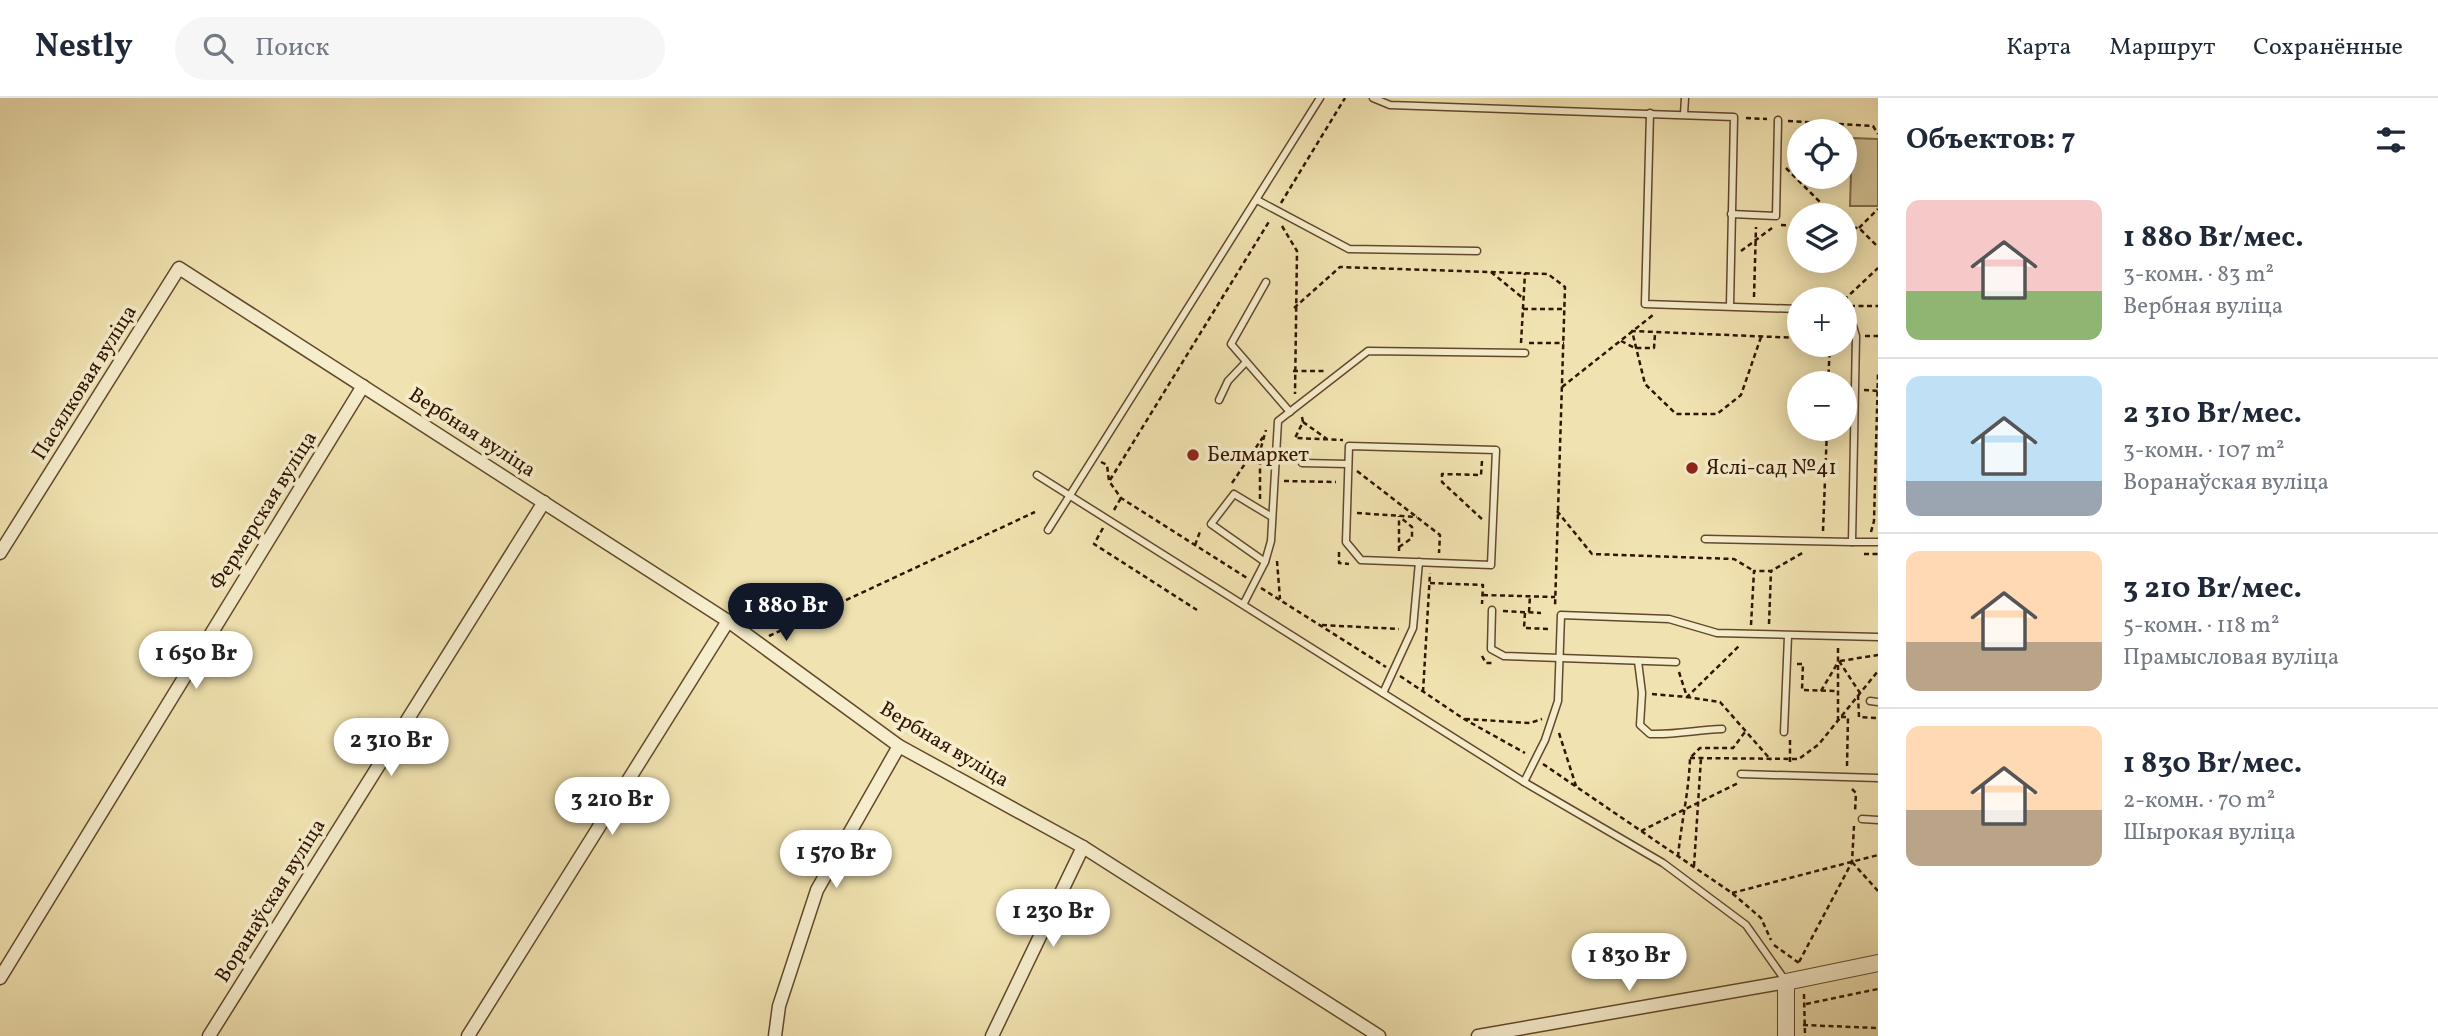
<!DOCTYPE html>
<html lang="ru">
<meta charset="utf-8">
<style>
body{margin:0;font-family:Vollkorn,serif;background:#f6f6f7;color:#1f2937;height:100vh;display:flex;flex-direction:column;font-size:26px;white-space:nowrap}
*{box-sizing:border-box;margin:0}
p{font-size:23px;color:#747a83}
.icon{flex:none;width:38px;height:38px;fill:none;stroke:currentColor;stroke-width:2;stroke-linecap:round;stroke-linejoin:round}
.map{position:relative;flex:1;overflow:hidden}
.side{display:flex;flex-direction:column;background:#fff;width:560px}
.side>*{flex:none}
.fabs{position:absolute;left:1787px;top:21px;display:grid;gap:14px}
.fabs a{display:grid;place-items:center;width:70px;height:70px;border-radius:50%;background:#fff;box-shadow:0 4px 18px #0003;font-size:35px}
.price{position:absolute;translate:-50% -60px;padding:0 16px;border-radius:24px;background:#fff;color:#222;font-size:23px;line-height:46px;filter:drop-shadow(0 2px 4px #0008)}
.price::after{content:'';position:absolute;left:50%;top:42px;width:21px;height:16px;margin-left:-10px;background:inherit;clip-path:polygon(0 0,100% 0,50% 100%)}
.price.active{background:#111827;color:#fff}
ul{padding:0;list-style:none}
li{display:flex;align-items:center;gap:21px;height:175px;padding:0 28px}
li+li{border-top:2px solid #e0e1e3}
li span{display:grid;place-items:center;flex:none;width:196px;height:140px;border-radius:14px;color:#555}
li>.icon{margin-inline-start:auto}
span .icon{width:84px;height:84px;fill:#fffc;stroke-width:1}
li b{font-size:30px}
h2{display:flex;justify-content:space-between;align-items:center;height:84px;padding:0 28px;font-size:30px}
header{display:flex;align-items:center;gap:42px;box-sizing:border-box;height:98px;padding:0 35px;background:#fff;border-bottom:2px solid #e0e1e3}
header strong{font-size:33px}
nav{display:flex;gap:38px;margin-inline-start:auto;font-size:24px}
.search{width:490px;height:63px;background:#f6f6f7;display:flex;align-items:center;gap:18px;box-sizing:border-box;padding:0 24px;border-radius:38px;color:#747a83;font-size:26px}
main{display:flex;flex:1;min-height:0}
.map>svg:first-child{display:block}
.park{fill:#d1c093;stroke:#826a4a;stroke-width:2}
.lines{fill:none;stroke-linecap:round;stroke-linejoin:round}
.service-casing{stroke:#62482c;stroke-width:9}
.minor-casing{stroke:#62482c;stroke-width:15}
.tertiary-casing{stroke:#62482c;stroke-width:18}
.path{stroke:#321500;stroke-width:2.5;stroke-dasharray:5 3.5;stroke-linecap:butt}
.service{stroke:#f6edcc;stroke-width:6}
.minor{stroke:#f6edcc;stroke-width:12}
.tertiary{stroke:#f6edcc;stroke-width:16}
.poi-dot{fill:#8f2418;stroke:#f6edcc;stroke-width:2.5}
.labels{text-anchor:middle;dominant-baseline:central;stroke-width:7;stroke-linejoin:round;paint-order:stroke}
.street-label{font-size:21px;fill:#321500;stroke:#f6edcc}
.poi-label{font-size:21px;fill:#321500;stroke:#f6edcc;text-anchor:start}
</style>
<header>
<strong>Nestly</strong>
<div class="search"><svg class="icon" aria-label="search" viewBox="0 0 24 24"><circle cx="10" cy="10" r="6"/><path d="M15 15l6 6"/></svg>Поиск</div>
<nav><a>Карта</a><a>Маршрут</a><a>Сохранённые</a></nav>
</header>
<main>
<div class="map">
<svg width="1878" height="938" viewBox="0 0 1878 938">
<rect width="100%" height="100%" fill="#f1e3b1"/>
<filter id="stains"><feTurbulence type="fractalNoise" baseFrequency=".00286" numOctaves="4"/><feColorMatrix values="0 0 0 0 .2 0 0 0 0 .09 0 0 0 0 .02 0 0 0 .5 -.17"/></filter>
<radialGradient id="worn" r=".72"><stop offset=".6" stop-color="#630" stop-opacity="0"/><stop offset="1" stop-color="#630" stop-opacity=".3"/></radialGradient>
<polygon class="park" points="1852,40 1878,41 1878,108 1850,108"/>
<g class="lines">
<g class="service-casing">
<g id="service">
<polyline points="1373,0 1390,7 1734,19 1730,208"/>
<polyline points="1650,15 1645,206 1799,211"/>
<polyline points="1684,16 1685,0"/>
<polyline points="1257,102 1349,151 1477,153"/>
<polyline points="1731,116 1776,118 1778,22"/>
<polyline points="1266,184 1231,246 1290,314"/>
<polyline points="1844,217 1851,221 1856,238 1852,444 1878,444"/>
<polyline points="1219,302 1228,283 1246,264"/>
<polygon points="1349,348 1496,352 1491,467 1361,462 1346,444"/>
<polyline points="1302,365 1348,366"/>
<polyline points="1037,377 1524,684 1663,765 1746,827 1785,882"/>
<polyline points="1048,432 1320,0"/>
<polyline points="1705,441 1852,444"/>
<polyline points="1265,464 1211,426 1234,396 1272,419"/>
<polyline points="1244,505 1265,464 1271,443 1278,323 1368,253 1525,255"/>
<polyline points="1492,512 1491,551 1504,558 1676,564"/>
<path d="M1638,563L1642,595L1640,627L1650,636C1676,637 1696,632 1722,631"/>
<polyline points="1383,595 1413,530 1419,464"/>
<polyline points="1870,603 1878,604"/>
<polyline points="1784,634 1788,538"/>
<polyline points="1741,676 1878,680"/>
<polyline points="1524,684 1545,642 1558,603 1561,517 1669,521 1717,535 1878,539"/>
<polyline points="1862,721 1878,722"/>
</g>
</g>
<g class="minor-casing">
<g id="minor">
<polyline points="0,455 179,170 728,523 899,648 1083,749 1379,938"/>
<polyline points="0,880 363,288"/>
<polyline points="209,938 544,404"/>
<polyline points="468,938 728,523"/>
<polyline points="775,938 779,908 817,792 899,648"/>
<polyline points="992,938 1083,749"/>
<polyline points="1478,938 1786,884"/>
</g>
</g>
<g class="tertiary-casing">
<polyline id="tertiary" points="1786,938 1786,884 1878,865"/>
</g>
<g class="path">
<polyline points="1746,20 1767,21"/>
<polyline points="1788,23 1873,28 1878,36"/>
<polyline points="1786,70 1833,117"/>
<polyline points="1281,105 1345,0"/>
<polyline points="1781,127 1799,128"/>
<polyline points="1282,128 1297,153 1295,296"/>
<polyline points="1844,129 1859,130 1878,149"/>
<polyline points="1859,130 1878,111"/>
<polyline points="1741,153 1772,130"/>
<polyline points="1491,174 1524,201"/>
<polyline points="1754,199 1756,129"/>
<polyline points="1844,202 1878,170"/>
<polyline points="1850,208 1878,208"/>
<polyline points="1294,210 1340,169 1548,176 1565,189 1555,509"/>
<polyline points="1523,211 1565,211"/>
<polyline points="1865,238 1878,238"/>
<polyline points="1761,239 1741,297 1717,316 1676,316 1645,286 1632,233 1799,240"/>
<polyline points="1621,243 1635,250 1654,250 1655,236"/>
<polyline points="1521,245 1525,175"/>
<polyline points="1529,245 1564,245"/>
<polyline points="1293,273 1325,273"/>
<polyline points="1828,285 1830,247"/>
<polyline points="1562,289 1653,217"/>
<polyline points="1864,292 1878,293"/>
<polyline points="1302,319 1303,324 1295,340 1343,342"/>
<polyline points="1303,324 1327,341"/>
<polyline points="1482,363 1481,377 1442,376 1442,384 1483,422"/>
<polyline points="1101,364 1107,367 1109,383 1121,400 1247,480"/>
<polyline points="1357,373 1440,437 1439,455"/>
<polyline points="1110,382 1270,122"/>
<polyline points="1284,383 1336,384"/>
<polyline points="1232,385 1263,339"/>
<polyline points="1260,401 1260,353 1266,332"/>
<polyline points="1114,412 1121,400"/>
<polyline points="1557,413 1592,456 1734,461 1754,473"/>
<polyline points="1357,415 1417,419"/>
<polyline points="1103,430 1094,446 1197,512"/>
<polyline points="1823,433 1827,331"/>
<polyline points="1871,434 1874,423 1878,275"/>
<polyline points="1195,447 1201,431"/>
<polyline points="1399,449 1412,440 1412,429 1400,419"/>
<polyline points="1399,453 1399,418"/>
<polyline points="1339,454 1339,465 1349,466"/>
<polyline points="1864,456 1878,456"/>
<polyline points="1277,463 1280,501"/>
<polyline points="1430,485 1483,487 1482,506"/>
<polyline points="1261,490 1386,569"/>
<polyline points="1483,497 1555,499"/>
<polyline points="1503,513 1541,515"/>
<polyline points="1529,514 1530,498"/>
<polyline points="1525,515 1524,530 1551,531"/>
<polyline points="1769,526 1771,473"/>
<polyline points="1322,527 1399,531"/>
<polyline points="1751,527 1754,473 1771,473 1804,454"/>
<polyline points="769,538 1035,414"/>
<polyline points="1482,558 1486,565 1493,565"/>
<polyline points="1839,563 1860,595"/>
<polyline points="1840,563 1878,557"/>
<polyline points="1797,566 1803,566 1802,592 1838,593"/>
<polyline points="1679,574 1687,599 1720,604 1771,662"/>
<polyline points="1400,578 1464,621 1525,655"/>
<polyline points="1821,593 1837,566"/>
<polyline points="1423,594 1430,475"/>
<polyline points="1652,596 1687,599 1740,547"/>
<polyline points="1858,597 1859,619 1878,620"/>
<polyline points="1841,619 1848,619 1847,668"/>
<polyline points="1465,621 1530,625 1542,621"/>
<polyline points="1838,623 1838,550"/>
<polyline points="1559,635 1576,688"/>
<polyline points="1690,660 1799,661 1819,646 1878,573"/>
<polyline points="1790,664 1790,642"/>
<polyline points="1543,666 1732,795 1761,820 1771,842"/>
<polyline points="1852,691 1856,695 1855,714"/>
<polyline points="1641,733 1738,685"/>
<path d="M1678,759C1681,725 1689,694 1690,660L1700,650H1733L1745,634"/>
<polyline points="1852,764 1878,793"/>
<polyline points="1694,768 1701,660"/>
<polyline points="1732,795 1878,757"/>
<polyline points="1774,847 1799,865"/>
<polyline points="1799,864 1852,764 1854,728"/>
<polyline points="1804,896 1805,938"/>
<polyline points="1806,906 1878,891"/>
<polyline points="1803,927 1878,930"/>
</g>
<use href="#service" class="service"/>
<use href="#minor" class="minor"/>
<use href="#tertiary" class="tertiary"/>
</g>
<g class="poi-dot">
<circle cx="1193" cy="357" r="7"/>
<circle cx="1692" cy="370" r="7"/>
</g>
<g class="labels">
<g class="street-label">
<text transform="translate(85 285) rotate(-58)">Пасялковая вуліца</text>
<text transform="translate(472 335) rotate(33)">Вербная вуліца</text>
<text transform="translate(264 413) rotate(-58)">Фермерская вуліца</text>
<text transform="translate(944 647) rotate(31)">Вербная вуліца</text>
<text transform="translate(271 803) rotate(-58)">Воранаўская вуліца</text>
</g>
<g class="poi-label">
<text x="1207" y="357">Белмаркет</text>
<text x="1706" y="370">Яслі-сад №41</text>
</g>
</g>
<rect width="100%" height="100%" filter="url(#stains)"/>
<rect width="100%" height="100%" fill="url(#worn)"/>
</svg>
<div class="fabs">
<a><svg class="icon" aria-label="locate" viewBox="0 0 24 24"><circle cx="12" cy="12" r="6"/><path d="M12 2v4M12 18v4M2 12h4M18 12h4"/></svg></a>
<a><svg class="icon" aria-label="layers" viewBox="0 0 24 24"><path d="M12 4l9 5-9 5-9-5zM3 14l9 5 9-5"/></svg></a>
<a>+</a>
<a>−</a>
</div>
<b class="price active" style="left:786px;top:545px">1 880 Br</b>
<b class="price" style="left:196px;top:593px">1 650 Br</b>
<b class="price" style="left:391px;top:680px">2 310 Br</b>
<b class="price" style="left:612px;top:739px">3 210 Br</b>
<b class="price" style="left:836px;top:792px">1 570 Br</b>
<b class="price" style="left:1053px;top:851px">1 230 Br</b>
<b class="price" style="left:1629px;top:895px">1 830 Br</b>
</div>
<section class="side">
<h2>Объектов: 7<svg class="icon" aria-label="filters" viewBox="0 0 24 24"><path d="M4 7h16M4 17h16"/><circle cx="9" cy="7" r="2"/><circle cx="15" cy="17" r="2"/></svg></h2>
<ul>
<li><span style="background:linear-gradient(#f6c9c9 65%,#8fb573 0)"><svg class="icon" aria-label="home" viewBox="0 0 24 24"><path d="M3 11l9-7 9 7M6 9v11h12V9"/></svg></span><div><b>1 880 Br/мес.</b><p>3-комн. · 83 m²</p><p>Вербная вуліца</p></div></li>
<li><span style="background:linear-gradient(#bfe0f5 75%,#9aa5b1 0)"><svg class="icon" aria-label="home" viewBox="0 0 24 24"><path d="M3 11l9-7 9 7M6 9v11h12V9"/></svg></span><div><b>2 310 Br/мес.</b><p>3-комн. · 107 m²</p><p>Воранаўская вуліца</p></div></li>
<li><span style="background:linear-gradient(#ffd9b3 65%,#b9a48a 0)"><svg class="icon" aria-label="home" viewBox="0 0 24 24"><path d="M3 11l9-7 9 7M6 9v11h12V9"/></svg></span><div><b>3 210 Br/мес.</b><p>5-комн. · 118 m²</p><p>Прамысловая вуліца</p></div></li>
<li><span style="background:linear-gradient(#ffd9b3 60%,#b9a48a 0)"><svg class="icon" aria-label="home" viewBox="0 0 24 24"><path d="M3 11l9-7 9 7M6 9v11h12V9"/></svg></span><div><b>1 830 Br/мес.</b><p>2-комн. · 70 m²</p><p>Шырокая вуліца</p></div></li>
</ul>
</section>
</main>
